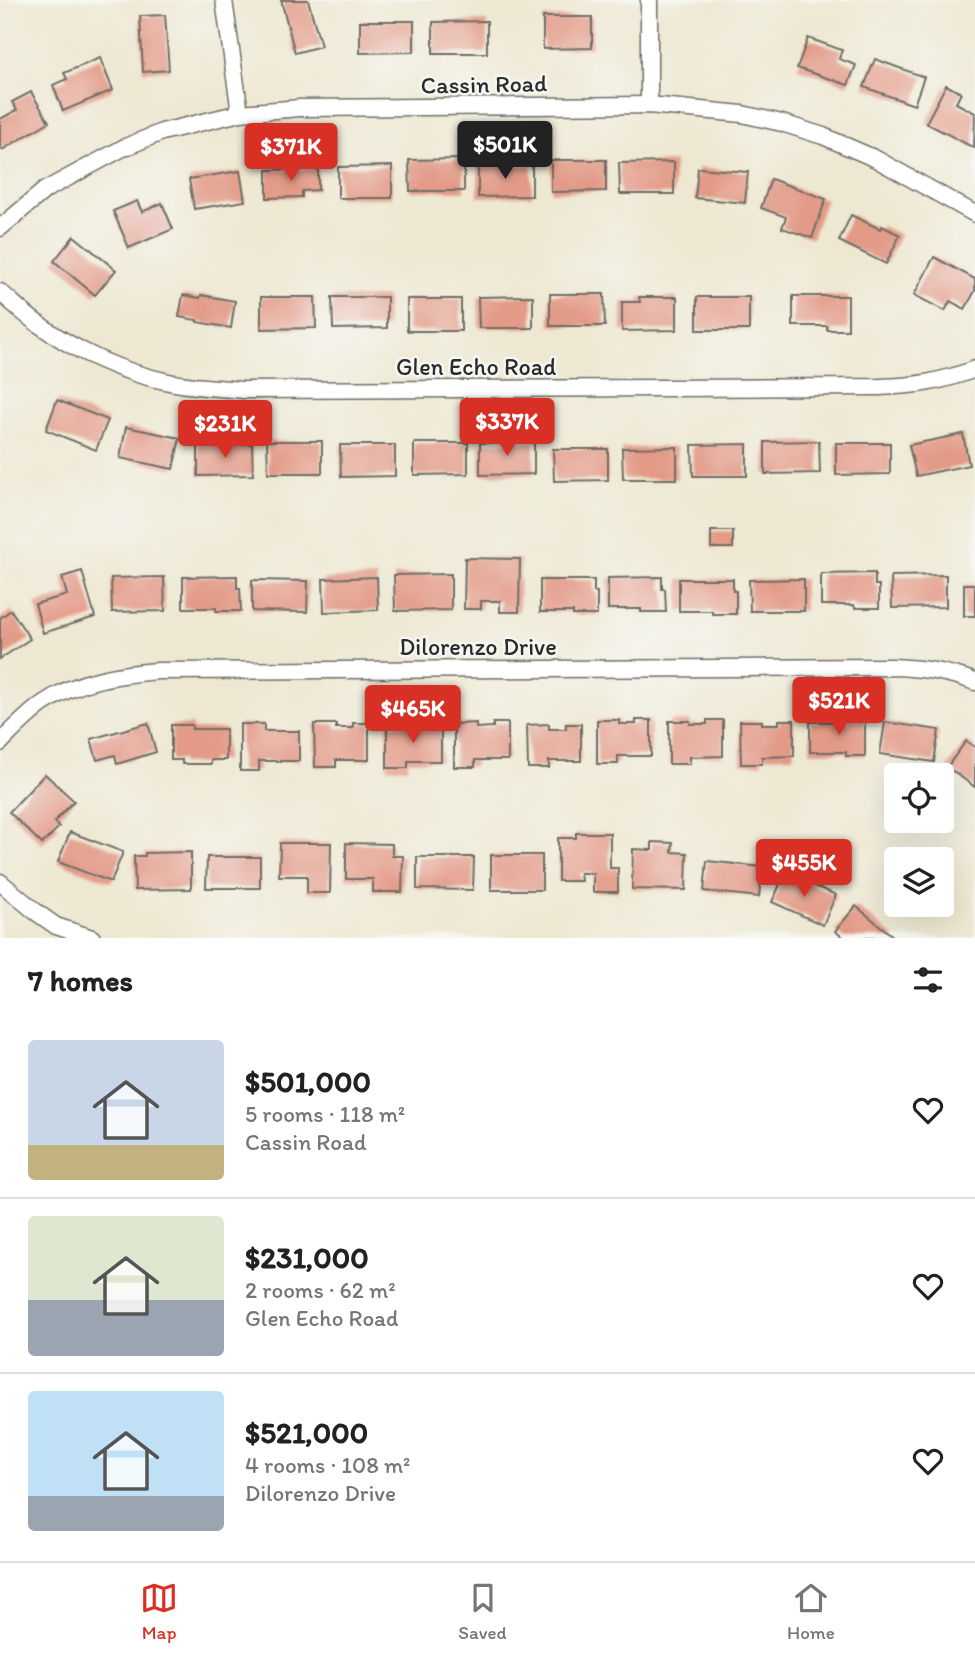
<!DOCTYPE html>
<meta charset="utf-8">
<style>
body{margin:0;font-family:Itim,sans-serif;background:#f6f6f6;color:#222;height:100vh;display:flex;flex-direction:column;font-size:26px;white-space:nowrap}
*{box-sizing:border-box;margin:0}
p{font-size:23px;color:#767676}
.icon{flex:none;width:38px;height:38px;fill:none;stroke:currentColor;stroke-width:2;stroke-linecap:round;stroke-linejoin:round}
.map{position:relative;height:938px;overflow:hidden}
.drawer{display:flex;flex-direction:column;background:#fff;flex:1}
.drawer>*{flex:none}
.buttons{position:absolute;left:884px;top:763px;display:grid;gap:14px}
.buttons a{display:grid;place-items:center;width:70px;height:70px;border-radius:7px;background:#fff;box-shadow:0 7px 28px #0002;font-size:35px}
.price{position:absolute;translate:-50% -60px;padding:0 16px;border-radius:7px;background:#d93025;color:#fff;font-size:23px;line-height:46px;filter:drop-shadow(0 2px 4px #0008)}
.price::after{content:'';position:absolute;left:50%;top:42px;width:21px;height:16px;margin-left:-10px;background:inherit;clip-path:polygon(0 0,100% 0,50% 100%)}
.price.on{background:#222;color:#fff}
ul{padding:0;list-style:none}
li{display:flex;align-items:center;gap:21px;height:175px;padding:0 28px}
li+li{border-top:2px solid #e0e0e0}
li span{display:grid;place-items:center;flex:none;width:196px;height:140px;border-radius:7px;color:#555}
li>.icon{margin-inline-start:auto}
span .icon{width:84px;height:84px;fill:#fffc;stroke-width:1}
li b{font-size:30px}
h2{display:flex;justify-content:space-between;align-items:center;height:84px;padding:0 28px;font-size:30px}
.tabs{display:flex;justify-content:space-around;align-items:center;height:98px;border-top:2px solid #e0e0e0;background:#fff;font-size:19px;color:#767676}
.tabs a{display:grid;justify-items:center;gap:4px}
.tabs .on{color:#d93025}
.map>svg:first-child{display:block}
.building{fill:#e39a87}
.lines{fill:none;stroke-linecap:round;stroke-linejoin:round}
.street-casing{stroke:#6f6d65;stroke-width:19}
.street{stroke:#fff;stroke-width:16}
.labels{text-anchor:middle;dominant-baseline:central;stroke-width:5;stroke-linejoin:round;paint-order:stroke}
.street-label{font-size:24px;fill:#2b2b2b;stroke:#f6f6f2}
</style>
<div class="map">
<svg width="975" height="938" viewBox="0 0 975 938">
<rect width="100%" height="100%" fill="#f6f6f2"/>
<filter id="ink" filterUnits="userSpaceOnUse"><feTurbulence type="fractalNoise" baseFrequency=".0143" numOctaves="2"/><feDisplacementMap in="SourceGraphic" scale="14" xChannelSelector="R" yChannelSelector="G"/><feConvolveMatrix kernelMatrix="1 2 1 2 8 2 1 2 1" color-interpolation-filters="sRGB"/></filter>
<filter id="wash" filterUnits="userSpaceOnUse"><feTurbulence type="fractalNoise" baseFrequency=".00686" numOctaves="4" result="noise"/><feDisplacementMap in="SourceGraphic" scale="28" xChannelSelector="R" yChannelSelector="G"/><feGaussianBlur stdDeviation="1.57" result="paint"/><feColorMatrix in="noise" values="0 0 0 0 0 0 0 0 0 0 0 0 0 0 0 0 0 1.4 0 .05"/><feComposite in="paint" operator="in"/></filter>
<g filter="url(#wash)">
<rect width="100%" height="100%" fill="#eee8d2"/>
<g id="blocks">
<g class="building">
<polygon points="281,0 308,0 321,46 295,53"/>
<polygon points="165,15 169,70 143,72 140,16"/>
<polygon points="543,17 592,17 592,48 543,49"/>
<polygon points="360,21 414,21 414,52 360,53"/>
<polygon points="487,21 487,53 433,53 433,22"/>
<polygon points="808,38 842,50 839,59 856,65 848,85 797,68"/>
<polygon points="100,58 113,90 63,111 53,85 67,79 64,73"/>
<polygon points="875,59 924,77 914,105 864,87"/>
<polygon points="946,85 961,93 956,103 975,113 974,148 926,123"/>
<polygon points="31,92 49,122 2,150 0,147 0,119 17,110 12,102"/>
<polygon points="464,159 464,191 410,191 409,160"/>
<polygon points="551,160 606,160 606,191 551,192"/>
<polygon points="674,162 674,194 620,194 619,163"/>
<polygon points="478,165 532,165 532,196 478,197"/>
<polygon points="392,166 392,198 338,198 338,167"/>
<polygon points="698,168 748,172 745,203 695,198"/>
<polygon points="318,169 318,190 302,191 302,197 267,198 267,170"/>
<polygon points="240,171 245,201 194,209 189,179"/>
<polygon points="771,179 826,199 812,238 782,228 786,217 761,208"/>
<polygon points="137,201 142,212 162,203 173,229 129,248 113,211"/>
<polygon points="851,215 880,229 882,226 900,235 886,264 839,241"/>
<polygon points="74,236 116,270 95,295 54,261"/>
<polygon points="934,257 975,279 975,291 965,309 950,301 945,311 914,295"/>
<polygon points="550,294 604,294 605,326 550,326"/>
<polygon points="183,295 200,298 201,295 235,301 231,328 197,322 197,320 179,317"/>
<polygon points="533,296 533,328 479,328 478,297"/>
<polygon points="793,296 848,296 848,330 827,330 827,326 793,326"/>
<polygon points="261,297 315,297 316,328 261,329"/>
<polygon points="332,297 387,297 387,328 333,329"/>
<polygon points="639,297 677,297 677,330 622,331 622,302 640,302"/>
<rect x="697" y="297" width="52" height="33"/>
<rect x="407" y="299" width="54" height="32"/>
<polygon points="57,400 108,420 96,450 46,430"/>
<polygon points="126,427 180,438 173,469 120,458"/>
<polygon points="963,434 969,465 916,476 909,445"/>
<polygon points="267,441 322,441 322,473 268,473"/>
<polygon points="819,441 820,473 765,474 765,442"/>
<polygon points="534,442 534,474 480,475 480,443"/>
<polygon points="414,443 468,443 468,474 414,475"/>
<polygon points="836,443 890,443 890,474 836,475"/>
<polygon points="198,444 252,444 253,475 198,476"/>
<polygon points="747,444 747,476 693,476 692,445"/>
<polygon points="340,445 395,445 395,476 341,477"/>
<polygon points="677,447 677,479 623,479 622,448"/>
<polygon points="553,449 608,449 608,480 554,481"/>
<rect x="711" y="531" width="22" height="17"/>
<polygon points="465,558 520,559 519,612 500,612 500,601 481,601 481,609 464,609"/>
<polygon points="82,571 95,617 43,633 35,604 67,595 62,577"/>
<polygon points="875,573 875,585 879,585 879,608 855,608 854,605 821,605 821,574"/>
<polygon points="451,574 451,610 395,611 394,575"/>
<polygon points="946,575 946,607 892,608 891,576"/>
<polygon points="237,576 237,588 240,588 241,611 216,611 216,608 183,608 183,577"/>
<polygon points="164,577 165,611 112,612 111,578"/>
<polygon points="377,577 378,610 324,612 323,579"/>
<polygon points="662,577 662,589 665,589 666,612 641,612 641,609 608,609 608,578"/>
<polygon points="679,579 733,579 733,591 736,591 736,614 712,614 712,611 679,611"/>
<polygon points="804,579 804,611 750,611 749,580"/>
<polygon points="252,580 308,581 307,612 252,611"/>
<polygon points="540,580 594,580 594,592 597,592 597,615 573,615 573,612 540,612"/>
<rect x="964" y="584" width="11" height="32"/>
<polygon points="11,610 30,639 0,659 0,618"/>
<polygon points="850,719 865,719 865,756 846,756 846,752 810,752 810,722 850,722"/>
<polygon points="597,720 619,720 619,724 636,724 636,720 651,720 651,756 618,756 618,764 597,764"/>
<polygon points="707,720 723,720 723,756 690,757 690,764 669,764 669,721 690,721 690,724 707,724"/>
<polygon points="779,720 794,720 794,756 762,757 762,764 741,764 740,721 762,721 762,724 779,724"/>
<polygon points="885,722 939,730 934,762 880,754"/>
<polygon points="148,723 156,752 117,764 115,755 97,760 91,739"/>
<polygon points="353,723 369,723 369,760 336,760 336,767 315,767 314,724 336,724 336,728 353,728"/>
<polygon points="476,723 476,728 493,727 493,723 508,723 508,760 475,760 475,767 454,767 454,724"/>
<polygon points="240,724 264,724 264,731 299,731 299,761 259,761 259,771 240,771"/>
<polygon points="425,724 441,724 441,761 408,761 408,768 387,768 387,725 408,725 408,729 425,729"/>
<polygon points="549,724 549,729 566,729 566,724 581,724 581,761 549,761 549,768 528,768 527,725"/>
<polygon points="171,725 192,725 192,729 226,729 226,760 211,760 211,764 182,764 182,760 171,760"/>
<polygon points="966,741 975,747 975,787 947,767"/>
<polygon points="45,774 74,801 54,822 59,827 42,844 9,812"/>
<polygon points="70,832 123,852 111,882 58,862"/>
<polygon points="576,833 610,833 610,868 618,868 618,892 593,892 593,873 580,873 581,881 558,881 558,838 576,838"/>
<polygon points="652,842 673,843 672,852 687,853 686,890 632,889 633,849 652,850"/>
<polygon points="280,843 331,843 330,893 307,893 307,876 279,876"/>
<polygon points="346,843 392,844 392,856 403,856 402,892 373,892 373,879 346,879"/>
<polygon points="191,852 191,889 135,890 134,856 145,856 145,853"/>
<rect x="491" y="855" width="51" height="35"/>
<polygon points="207,857 260,857 260,888 206,888"/>
<polygon points="417,857 474,857 473,890 417,889"/>
<polygon points="707,861 762,867 759,897 704,891"/>
<polygon points="785,873 836,895 823,925 772,902"/>
<polygon points="856,906 895,938 844,938 835,931"/>
</g>
</g>
</g>
<g filter="url(#ink)">
<use href="#blocks" fill-opacity="0" stroke="#6f6d65" stroke-width="2"/>
<g class="lines">
<g class="street-casing">
<g id="street">
<polyline points="224,0 240,113"/>
<polyline points="649,105 649,0"/>
<polyline points="0,228 45,190 123,148 162,132 240,113 300,108 649,105 742,114 782,123 823,136 876,159 975,214"/>
<path d="M0,292C12,302 24,314 37,323C75,351 123,373 169,382C194,387 219,388 244,390L879,387C915,386 941,382 975,369"/>
<path d="M0,743C14,729 28,714 44,703C78,680 119,674 158,671L893,667C921,668 948,671 975,682"/>
<polyline points="0,882 36,912 56,926 92,938"/>
</g>
</g>
<use href="#street" class="street"/>
</g>
</g>
<g class="labels">
<g class="street-label">
<text transform="translate(484 84) rotate(-1)">Cassin Road</text>
<text x="476" y="366">Glen Echo Road</text>
<text x="478" y="646">Dilorenzo Drive</text>
</g>
</g>
</svg>
<div class="buttons">
<a><svg class="icon" aria-label="locate" viewBox="0 0 24 24"><circle cx="12" cy="12" r="6"/><path d="M12 2v4M12 18v4M2 12h4M18 12h4"/></svg></a>
<a><svg class="icon" aria-label="layers" viewBox="0 0 24 24"><path d="M12 4l9 5-9 5-9-5zM3 14l9 5 9-5"/></svg></a>
</div>
<b class="price on" style="left:505px;top:181px">$501K</b>
<b class="price" style="left:291px;top:183px">$371K</b>
<b class="price" style="left:507px;top:458px">$337K</b>
<b class="price" style="left:225px;top:460px">$231K</b>
<b class="price" style="left:839px;top:737px">$521K</b>
<b class="price" style="left:413px;top:745px">$465K</b>
<b class="price" style="left:804px;top:899px">$455K</b>
</div>
<section class="drawer">
<h2>7 homes<svg class="icon" aria-label="filters" viewBox="0 0 24 24"><path d="M4 7h16M4 17h16"/><circle cx="9" cy="7" r="2"/><circle cx="15" cy="17" r="2"/></svg></h2>
<ul>
<li><span style="background:linear-gradient(#c9d6e8 75%,#c2b280 0)"><svg class="icon" aria-label="home" viewBox="0 0 24 24"><path d="M3 11l9-7 9 7M6 9v11h12V9"/></svg></span><div><b>$501,000</b><p>5 rooms · 118 m²</p><p>Cassin Road</p></div><svg class="icon" aria-label="heart" viewBox="0 0 24 24"><path d="M12 20l-8-8c-3-5 5-10 8-4 3-6 11-1 8 4z"/></svg></li>
<li><span style="background:linear-gradient(#dfe7d0 60%,#9aa5b1 0)"><svg class="icon" aria-label="home" viewBox="0 0 24 24"><path d="M3 11l9-7 9 7M6 9v11h12V9"/></svg></span><div><b>$231,000</b><p>2 rooms · 62 m²</p><p>Glen Echo Road</p></div><svg class="icon" aria-label="heart" viewBox="0 0 24 24"><path d="M12 20l-8-8c-3-5 5-10 8-4 3-6 11-1 8 4z"/></svg></li>
<li><span style="background:linear-gradient(#bfe0f5 75%,#9aa5b1 0)"><svg class="icon" aria-label="home" viewBox="0 0 24 24"><path d="M3 11l9-7 9 7M6 9v11h12V9"/></svg></span><div><b>$521,000</b><p>4 rooms · 108 m²</p><p>Dilorenzo Drive</p></div><svg class="icon" aria-label="heart" viewBox="0 0 24 24"><path d="M12 20l-8-8c-3-5 5-10 8-4 3-6 11-1 8 4z"/></svg></li>
</ul>
</section>
<nav class="tabs">
<a class="on"><svg class="icon" aria-label="map" viewBox="0 0 24 24"><path d="M3 6l6-2 6 2 6-2v14l-6 2-6-2-6 2zM9 4v14M15 6v14"/></svg>Map</a>
<a><svg class="icon" aria-label="saved" viewBox="0 0 24 24"><path d="M7 4h10v16l-5-4-5 4z"/></svg>Saved</a>
<a><svg class="icon" aria-label="home" viewBox="0 0 24 24"><path d="M3 11l9-7 9 7M6 9v11h12V9"/></svg>Home</a>
</nav>
